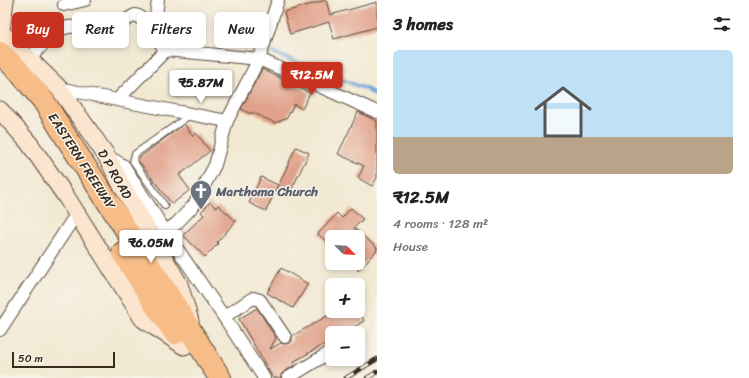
<!DOCTYPE html>
<meta charset="utf-8">
<style>
body{margin:0;font-family:Sriracha,sans-serif;background:#f6f6f6;color:#222;height:100vh;display:flex;flex-direction:column;font-size:15px;white-space:nowrap}
*{box-sizing:border-box;margin:0}
p{font-size:13px;color:#767676}
.icon{flex:none;width:22px;height:22px;fill:none;stroke:currentColor;stroke-width:2;stroke-linecap:round;stroke-linejoin:round}
.map{position:relative;flex:1;overflow:hidden}
.details{display:flex;flex-direction:column;background:#fff;width:372px}
.details>*{flex:none}
.guide{position:absolute;left:12px;top:12px;width:305px;height:36px;display:flex;gap:8px}
.needle{width:26px;rotate:114deg}
.fabs{position:absolute;left:325px;top:230px;display:grid;gap:8px}
.fabs a{display:grid;place-items:center;width:40px;height:40px;border-radius:6px;background:#fff;box-shadow:0 2px 6px #0003;font-size:20px}
.scale{position:absolute;left:12px;bottom:10px;width:103px;box-sizing:border-box;padding-left:4px;border:2px solid #3b2a1e;border-top:0;font-size:11px;line-height:14px;white-space:nowrap;color:#3b2a1e;-webkit-text-stroke:3px #f7f3e8;paint-order:stroke}
.price{position:absolute;translate:-50% -34px;padding:0 9px;border-radius:4px;background:#fff;color:#222;font-size:13px;line-height:26px;filter:drop-shadow(0 1px 2px #0008)}
.price::after{content:'';position:absolute;left:50%;top:24px;width:12px;height:9px;margin-left:-6px;background:inherit;clip-path:polygon(0 0,100% 0,50% 100%)}
.price.current{background:#c8321e;color:#fff}
ul{padding:0;list-style:none}
li{display:grid;align-content:center;gap:8px;height:212px;padding:0 16px}
li+li{border-top:1px solid #e0e0e0}
li span{display:grid;place-items:center;height:124px;border-radius:6px;color:#555}
li>.icon{margin-inline-start:auto}
span .icon{width:72px;height:72px;fill:#fffc;stroke-width:1}
li b{font-size:17px}
h2{display:flex;justify-content:space-between;align-items:center;height:48px;padding:0 16px;font-size:17px}
.chip{padding:0 14px;border-radius:6px;background:#fff;box-shadow:0 2px 6px #0003;font-size:14px;line-height:36px}
.chip.current{background:#c8321e;color:#fff}
main{display:flex;flex:1;min-height:0}
.map>svg:first-child{display:block}
.lines{fill:none;stroke-linecap:round;stroke-linejoin:round}
.stream{stroke:#65a4d7;stroke-width:4}
.building{fill:#e1a28b}
.service-casing{stroke:#564739;stroke-width:8}
.minor-casing{stroke:#564739;stroke-width:14}
.secondary-casing{stroke:#564739;stroke-width:19}
.motorway-casing{stroke:#564739;stroke-width:24}
.service{stroke:#fff;stroke-width:6}
.minor{stroke:#fff;stroke-width:12}
.secondary{stroke:#fce5cf;stroke-width:17}
.motorway{stroke:#f7bd88;stroke-width:22}
.rail-casing{stroke:#3b2a1e;stroke-width:4.5}
.rail{stroke:#f7f3e8;stroke-width:3;stroke-dasharray:9;stroke-linecap:butt}
.labels{text-anchor:middle;dominant-baseline:central;stroke-width:3;stroke-linejoin:round;paint-order:stroke}
.street-label{font-size:13px;fill:#3b2a1e;stroke:#f7f3e8}
.worship-label{font-size:13px;font-weight:bold;fill:#5b616d;stroke:#f7f3e8;text-anchor:start}
</style>
<main>
<div class="map">
<svg width="377" height="378" viewBox="0 0 377 378">
<rect width="100%" height="100%" fill="#f7f3e8"/>
<filter id="ink" filterUnits="userSpaceOnUse"><feTurbulence type="fractalNoise" baseFrequency=".025" numOctaves="2"/><feDisplacementMap in="SourceGraphic" scale="8" xChannelSelector="R" yChannelSelector="G"/><feConvolveMatrix kernelMatrix="1 2 1 2 8 2 1 2 1" color-interpolation-filters="sRGB"/></filter>
<filter id="wash" filterUnits="userSpaceOnUse"><feTurbulence type="fractalNoise" baseFrequency=".012" numOctaves="4" result="noise"/><feDisplacementMap in="SourceGraphic" scale="16" xChannelSelector="R" yChannelSelector="G"/><feGaussianBlur stdDeviation="0.9" result="paint"/><feColorMatrix in="noise" values="0 0 0 0 0 0 0 0 0 0 0 0 0 0 0 0 0 1.4 0 .05"/><feComposite in="paint" operator="in"/></filter>
<g filter="url(#wash)">
<rect width="100%" height="100%" fill="#f2e9d3"/>
<g class="lines">
<polyline class="stream" points="273,53 366,89 377,96"/>
</g>
<g id="blocks">
<g class="building">
<polygon points="326,0 330,15 377,2 377,27 334,39 329,22 290,34 284,12"/>
<polygon points="262,69 310,93 302,109 294,104 287,118 275,123 252,112 251,114 241,109"/>
<polygon points="358,112 377,121 377,178 372,186 358,178 364,166 338,154"/>
<polygon points="184,124 193,136 196,133 210,151 182,173 181,173 182,173 179,175 190,190 172,204 138,160 139,158 152,148"/>
<polygon points="296,147 309,153 288,197 276,191"/>
<polygon points="261,177 278,185 266,211 249,203"/>
<polygon points="210,202 216,208 218,205 236,221 217,242 218,244 205,257 183,235 204,215 201,212"/>
<polygon points="351,208 363,219 354,228 377,248 377,250 358,271 358,237 332,237 332,247 318,234 337,213 342,218"/>
<polygon points="281,268 308,284 293,308 267,293"/>
<polygon points="257,308 276,338 270,349 281,343 285,344 289,343 292,341 292,336 336,311 359,311 364,321 344,333 332,333 332,340 293,362 295,365 284,372 281,375 281,378 273,378 239,319"/>
</g>
</g>
</g>
<g filter="url(#ink)">
<use href="#blocks" fill-opacity="0" stroke="#564739" stroke-width="1"/>
<g class="lines">
<g class="service-casing">
<polyline id="service" points="165,206 133,161 135,154 190,115"/>
</g>
<g class="minor-casing">
<g id="minor">
<path d="M158,0C156,15 153,26 164,38"/>
<polyline points="64,5 85,0"/>
<polyline points="29,59 56,31 68,27 84,26 88,28 94,35 97,36 135,15 139,16 160,43 166,50 259,59 377,112"/>
<polyline points="59,88 117,100 227,121 259,59 278,0"/>
<polyline points="117,100 166,50"/>
<polyline points="107,156 124,166 165,231 176,224 194,205 215,165 227,121"/>
<polyline points="165,231 224,317 264,378"/>
<polyline points="224,317 253,298 260,300 285,337"/>
<polyline points="0,330 77,213"/>
<polyline points="288,378 332,351"/>
</g>
</g>
<g class="secondary-casing">
<g id="secondary">
<polyline points="0,31 59,88 106,155 121,184 179,284 190,321"/>
<polyline points="1,32 5,0"/>
<polyline points="0,110 29,143 67,198 143,319 184,346"/>
</g>
</g>
<g class="motorway-casing">
<g id="motorway">
<polyline points="0,53 17,69 43,100 66,137 167,293 220,378"/>
<polyline points="123,253 153,301 175,333"/>
</g>
</g>
<use href="#service" class="service"/>
<use href="#minor" class="minor"/>
<use href="#secondary" class="secondary"/>
<use href="#motorway" class="motorway"/>
<g class="rail-casing">
<g id="rail">
<polyline points="346,378 377,359"/>
<polyline points="367,378 377,372"/>
</g>
</g>
<use href="#rail" class="rail"/>
</g>
</g>
<defs>
<g id="church-pin" transform="scale(1.15)"><path d="M0 17L-7.5 6A9.5 9.5 0 1 1 7.5 6Z" fill="#6b7280" stroke="#f7f3e8"/><path d="M-1.2-6h2.4v3.5h3.3v2.4h-3.3V6h-2.4V-.1h-3.3v-2.4h3.3Z" fill="#fff"/></g>
</defs>
<g fill-rule="evenodd">
<use href="#church-pin" x="201" y="191"/>
</g>
<g class="labels">
<g class="street-label">
<text transform="translate(82 161) rotate(57)">EASTERN FREEWAY</text>
<text transform="translate(115 174) rotate(60)">D P ROAD</text>
</g>
<g class="worship-label">
<text x="216" y="191">Marthoma Church</text>
</g>
</g>
</svg>
<div class="fabs">
<a><svg class="needle" viewBox="-14 -14 28 28"><path d="M0-13l5 13h-10z" fill="#e53935"/><path d="M0 13l5-13h-10z" fill="#767676"/></svg></a>
<a>+</a>
<a>−</a>
</div>
<div class="scale">50 m</div>
<b class="price current" style="left:312px;top:96px">₹12.5M</b>
<b class="price" style="left:201px;top:104px">₹5.87M</b>
<b class="price" style="left:151px;top:264px">₹6.05M</b>
<div class="guide">
<a class="chip current">Buy</a>
<a class="chip">Rent</a>
<a class="chip">Filters</a>
<a class="chip">New</a>
</div>
</div>
<section class="details">
<h2>3 homes<svg class="icon" aria-label="filters" viewBox="0 0 24 24"><path d="M4 7h16M4 17h16"/><circle cx="9" cy="7" r="2"/><circle cx="15" cy="17" r="2"/></svg></h2>
<ul>
<li><span style="background:linear-gradient(#bfe0f5 70%,#b9a48a 0)"><svg class="icon" aria-label="home" viewBox="0 0 24 24"><path d="M3 11l9-7 9 7M6 9v11h12V9"/></svg></span><div><b>₹12.5M</b><p>4 rooms · 128 m²</p><p>House</p></div></li>
</ul>
</section>
</main>
